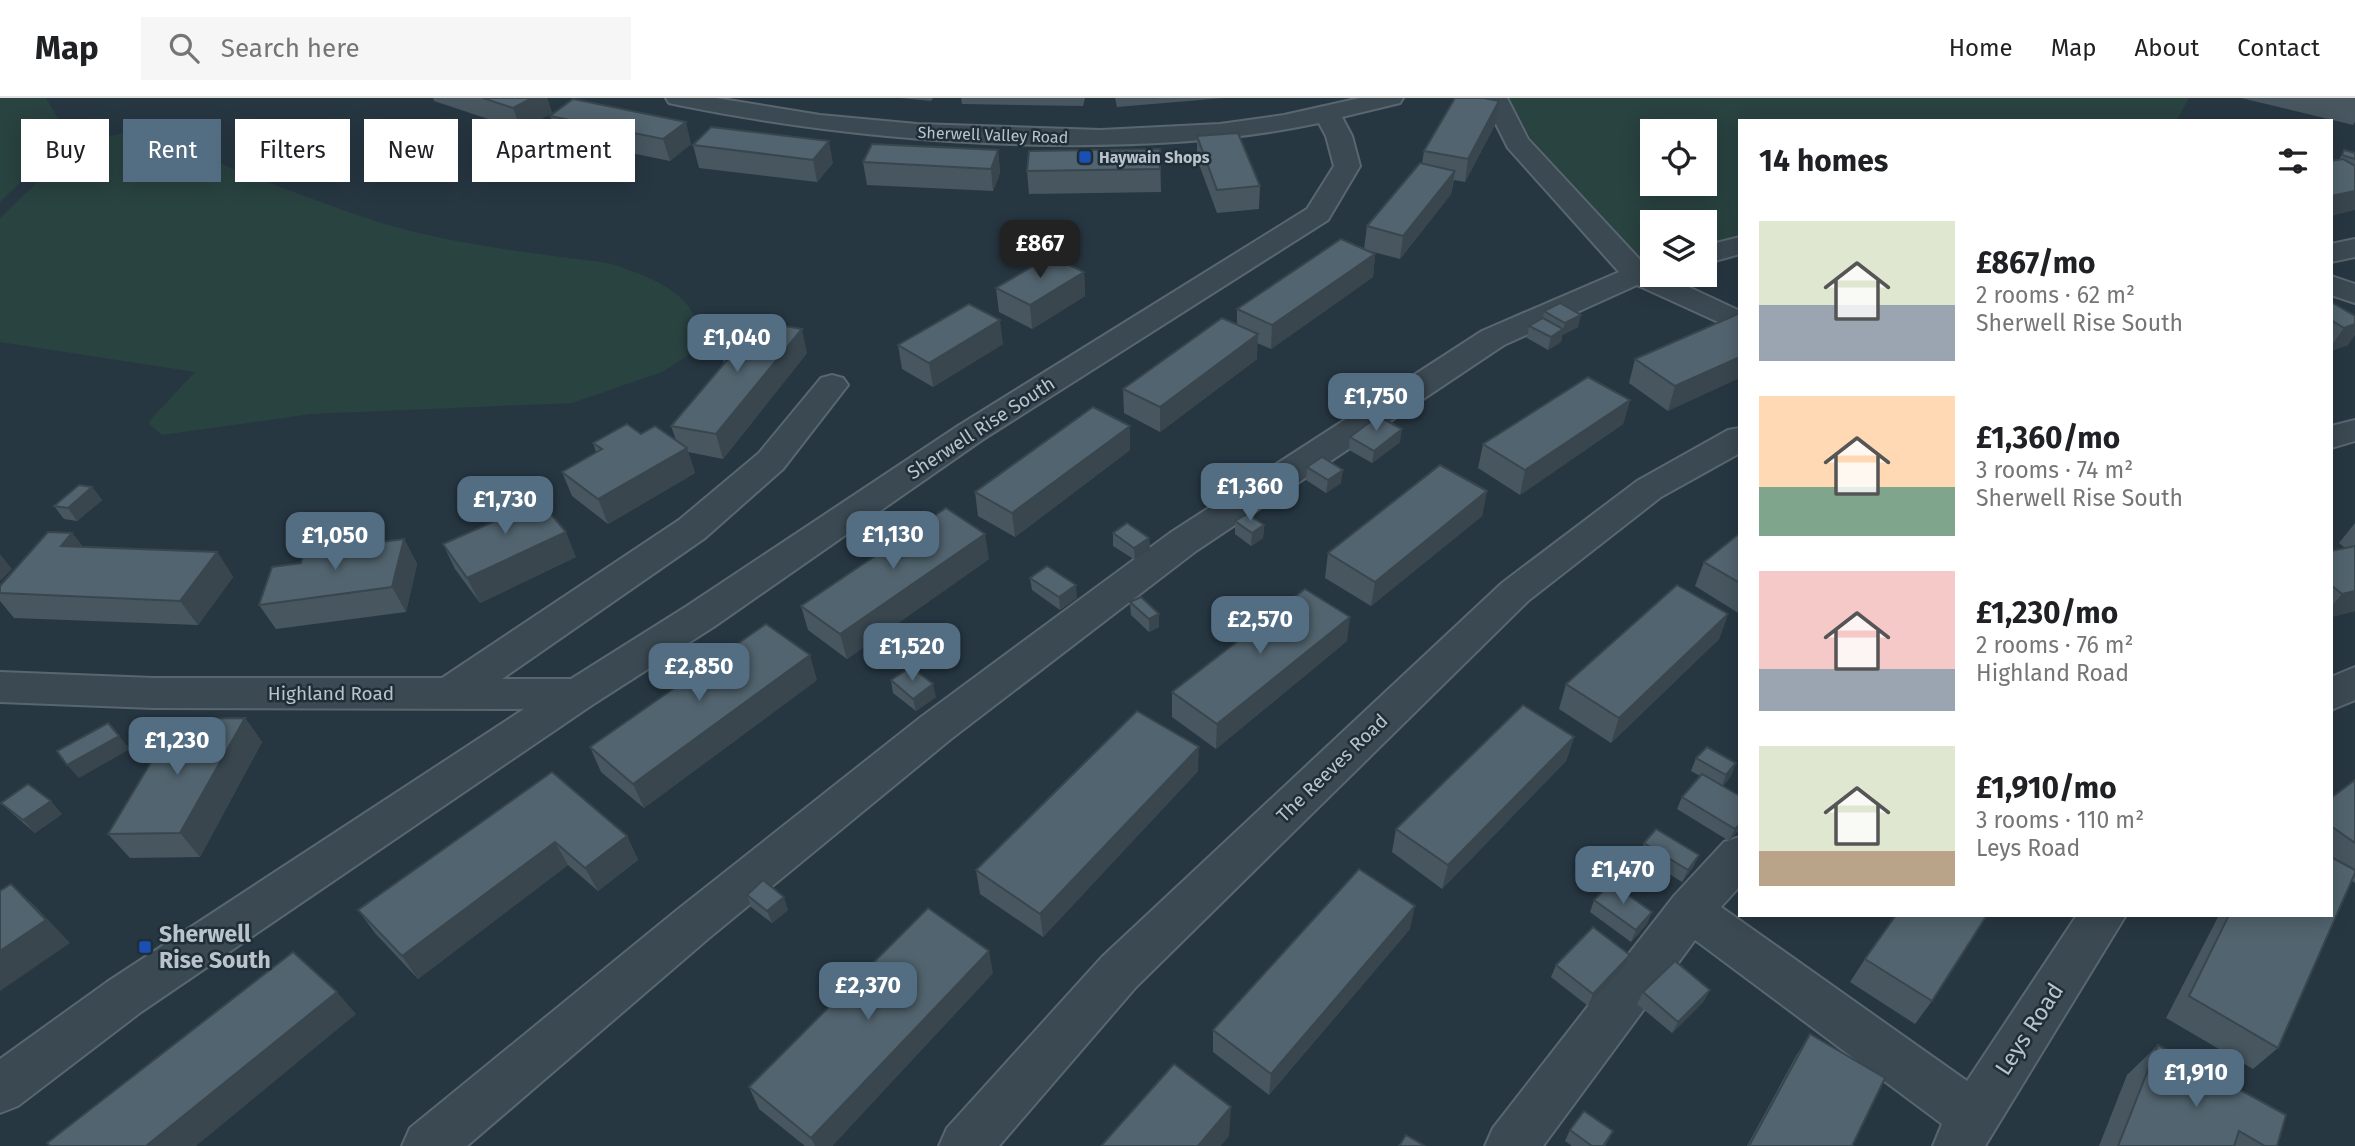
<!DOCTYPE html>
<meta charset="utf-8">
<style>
body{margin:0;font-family:"Fira Sans",sans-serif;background:#f6f6f6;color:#202124;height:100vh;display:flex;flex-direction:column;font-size:26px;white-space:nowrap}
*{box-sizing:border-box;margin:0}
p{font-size:23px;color:#757577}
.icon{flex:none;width:38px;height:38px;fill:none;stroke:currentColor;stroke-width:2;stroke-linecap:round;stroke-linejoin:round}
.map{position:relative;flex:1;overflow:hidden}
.drawer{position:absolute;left:1738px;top:21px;width:595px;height:798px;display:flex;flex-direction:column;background:#fff;border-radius:0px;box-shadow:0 4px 18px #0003}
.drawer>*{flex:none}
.top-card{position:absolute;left:21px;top:21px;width:665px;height:63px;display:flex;gap:14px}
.buttons{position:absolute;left:1640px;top:21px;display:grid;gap:14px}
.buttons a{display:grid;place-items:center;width:77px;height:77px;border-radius:0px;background:#fff;box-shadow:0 4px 18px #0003;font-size:35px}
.price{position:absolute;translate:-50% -60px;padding:0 16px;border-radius:14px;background:#536d83;color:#fff;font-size:23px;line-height:46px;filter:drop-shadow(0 2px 4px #0008)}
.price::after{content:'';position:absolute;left:50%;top:42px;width:21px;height:16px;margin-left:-10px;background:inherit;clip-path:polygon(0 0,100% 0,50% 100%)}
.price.active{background:#222;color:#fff}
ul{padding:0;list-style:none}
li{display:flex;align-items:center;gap:21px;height:175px;padding:0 21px}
li span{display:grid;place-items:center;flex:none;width:196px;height:140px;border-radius:0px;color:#555}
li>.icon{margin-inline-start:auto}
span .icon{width:84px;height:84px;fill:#fffc;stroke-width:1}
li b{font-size:30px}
h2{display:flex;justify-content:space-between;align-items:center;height:84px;padding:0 21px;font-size:30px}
.chip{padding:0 24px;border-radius:0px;background:#fff;box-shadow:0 4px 18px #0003;font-size:24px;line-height:63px}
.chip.active{background:#536d83;color:#fff}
header{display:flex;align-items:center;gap:42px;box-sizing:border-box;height:98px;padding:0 35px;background:#fff;border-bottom:2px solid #e0e0e0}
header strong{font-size:33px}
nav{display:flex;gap:38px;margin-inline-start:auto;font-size:24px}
.search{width:490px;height:63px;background:#f6f6f6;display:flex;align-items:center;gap:18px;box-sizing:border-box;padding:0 24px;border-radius:0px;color:#757577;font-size:26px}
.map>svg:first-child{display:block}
.green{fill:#294341;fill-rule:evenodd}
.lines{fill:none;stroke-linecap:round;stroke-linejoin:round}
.minor-casing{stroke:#59666f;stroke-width:4}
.minor{fill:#3b4952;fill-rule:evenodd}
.wall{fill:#47565f}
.shaded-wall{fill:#39464e}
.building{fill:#52646f;stroke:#39464e;stroke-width:2}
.transit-dot{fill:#1a4fb4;stroke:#202e37;stroke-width:2.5}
.labels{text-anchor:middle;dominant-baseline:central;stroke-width:5;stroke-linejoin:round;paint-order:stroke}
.far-street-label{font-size:16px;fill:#b8c3cc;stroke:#202e37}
.far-poi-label{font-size:16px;font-weight:bold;fill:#b8c3cc;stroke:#202e37;text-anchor:start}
.street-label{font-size:19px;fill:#b8c3cc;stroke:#202e37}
.near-poi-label{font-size:23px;font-weight:bold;fill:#b8c3cc;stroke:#202e37;text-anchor:start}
.near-street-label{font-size:23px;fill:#b8c3cc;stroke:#202e37}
</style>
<header>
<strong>Map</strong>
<div class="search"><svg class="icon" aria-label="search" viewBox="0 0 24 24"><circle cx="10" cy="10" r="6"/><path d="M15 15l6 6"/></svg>Search here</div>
<nav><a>Home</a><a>Map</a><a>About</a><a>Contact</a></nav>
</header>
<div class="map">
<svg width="2355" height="1048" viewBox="0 0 2355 1048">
<rect width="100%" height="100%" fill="#273742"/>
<g class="green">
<polygon points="0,0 46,0 68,38 0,104"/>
<path d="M1508,0H2189L2176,23H1740L1739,138L1705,147L1704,124H1652V161L1644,164L1542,60ZM1652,33H1704V86H1652Z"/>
<path d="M159,26C178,27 187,45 202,55C225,70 264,82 291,93C334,109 378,126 423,136C484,150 546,157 608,165C651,179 703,196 701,249L662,274L572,305L311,316L162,337L149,326L150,322L195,274L0,244V120L77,46Z"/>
</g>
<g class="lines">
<g class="minor-casing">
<g id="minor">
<path d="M666,0H716L820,17L917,26L1101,32L1220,26L1284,17L1360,0H1403L1400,5L1342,19L1352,38L1360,68L1328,122L982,342L715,528L592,607L141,914L18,1008L0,1015V961L107,884L524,611L153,610L0,604V574L153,580H442L679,422L759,355L821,280L832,277L843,280L848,287L783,371L705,440L502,581H571L687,508L958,328L1307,111L1334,68L1326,38L1319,25C1229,44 1140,48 1049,47C924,45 801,32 678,7L669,5Z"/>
<polygon points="1483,0 1507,0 1528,41 1643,165 1652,163 1652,177 1663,177 1740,213 1740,234 1637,187 1504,247 1196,453 951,641 709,840 467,1048 402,1048 410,1030 677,812 921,619 1170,435 1482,233 1619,174 1508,50"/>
<polygon points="1740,139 1740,156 1704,166 1704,148"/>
<polygon points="2355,141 2355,159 2331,164 2331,146"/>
<polygon points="2331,178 2355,186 2355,205 2331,197"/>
<polygon points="2355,322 2355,343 2331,350 2331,328"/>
<polygon points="1740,330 1740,355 1661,399 1528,503 1136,889 999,1048 939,1048 947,1030 1102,859 1502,485 1637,383 1728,332"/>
<polygon points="2355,569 2355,602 2331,612 2331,579"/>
<polygon points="1740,739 1740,788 1721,809 1967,983 2077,817 2126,817 1985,1048 1933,1048 1942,1026 1695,842 1543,1048 1485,1048 1493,1030 1674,798 1724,744"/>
</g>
</g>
<use href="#minor" class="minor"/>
</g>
<g class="wall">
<polygon points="433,0 547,0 552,15 521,32 434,3"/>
<polygon points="900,0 933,0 931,3"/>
<polygon points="961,0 1085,0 1083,8 962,6"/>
<polygon points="1115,0 1224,0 1117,9"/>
<polygon points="2241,0 2355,0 2355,24 2353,27"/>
<polygon points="1499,3 1496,25 1465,84 1454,82 1451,96 1400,161 1366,152 1375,156 1373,179 1271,251 1257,245 1257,261 1160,334 1124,315 1123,291 1237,227 1237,211 1364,151 1367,128 1422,65 1424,53"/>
<polygon points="550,18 691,46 670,63 558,40"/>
<polygon points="711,29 833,65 817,84 699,70 693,47"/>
<polygon points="1197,38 1260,88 1259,111 1217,115 1197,61"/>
<polygon points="1160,51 1161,94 1029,96 1027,73"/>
<polygon points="998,52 1000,75 993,93 867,87 863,64"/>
<polygon points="2344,52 2355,55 2355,112 2339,62"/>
<polygon points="1084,174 1085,198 1032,231 999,214 996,190"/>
<polygon points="2331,204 2355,218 2348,247 2331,253"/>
<polygon points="1544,213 1578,229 1562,237 1561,244 1548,252 1527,240 1529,228 1543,220"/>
<polygon points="1740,215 1668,313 1629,285 1635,261"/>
<polygon points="718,243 807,255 723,361 688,354 695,375 608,426 572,398 562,374 596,354 593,345 641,336 676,342 671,328 724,266"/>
<polygon points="1003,246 933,289 902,271 898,247"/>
<polygon points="1630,302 1623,326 1520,397 1478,370 1483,346"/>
<polygon points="1130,328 1130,352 1015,439 978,418 975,394"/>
<polygon points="1350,339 1400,344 1372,365 1349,352"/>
<polygon points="1307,369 1341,385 1326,395 1306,382"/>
<polygon points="92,389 102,402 77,423 64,421 54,408"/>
<polygon points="1487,393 1482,418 1371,508 1325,480 1328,455"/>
<polygon points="497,410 576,459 480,505 455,471 443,446 502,420"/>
<polygon points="1235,423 1264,427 1263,440 1251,448 1235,436"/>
<polygon points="2355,425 2355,513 2331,519 2331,453 2345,450 2339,445"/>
<polygon points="72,435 83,449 217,454 233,479 198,527 14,520 0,503 0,488"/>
<polygon points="1113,435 1149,440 1150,453 1135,462 1113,448"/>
<polygon points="1740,435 1740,516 1695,488 1704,464"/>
<polygon points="404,441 417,466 406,514 276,531 259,507 301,465"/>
<polygon points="989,461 847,561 808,532 801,508"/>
<polygon points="1030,480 1077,500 1060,512 1032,492"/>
<polygon points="1130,504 1159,516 1159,529 1149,534 1131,517"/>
<polygon points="1728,516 1719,541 1611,645 1559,611 1566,586"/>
<polygon points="1347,543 1216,651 1172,619 1172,594"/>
<polygon points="817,582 644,710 601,674 590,649"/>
<polygon points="891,582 936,599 916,613 893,595"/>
<polygon points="245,620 262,644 200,759 130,760 108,736"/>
<polygon points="1574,639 1566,663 1442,791 1392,754 1396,731"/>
<polygon points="1696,660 1736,665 1731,678 1723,688 1740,698 1740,731 1729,743 1677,711 1682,699 1700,678 1691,673"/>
<polygon points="1198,673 1043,839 980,796 976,772"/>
<polygon points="552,674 627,738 638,762 598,793 568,767 418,881 375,835 358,812"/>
<polygon points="2355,682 2355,785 2352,783 2278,950 2253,971 2166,920 2219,817 2331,817 2331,700"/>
<polygon points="1,705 62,716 35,735 14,717"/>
<polygon points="1644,745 1699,757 1693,769 1682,784 1639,757"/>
<polygon points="747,797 788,812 772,825 751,809"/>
<polygon points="1594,802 1647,826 1631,844 1590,814"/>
<polygon points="1410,831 1269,997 1213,954 1213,932"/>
<polygon points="1630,857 1625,869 1588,908 1551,879 1556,867"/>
<polygon points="1865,861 1932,903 1915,926 1850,884"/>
<polygon points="993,875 832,1048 805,1048 759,1011 749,989"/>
<polygon points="1710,892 1703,904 1672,935 1637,906 1643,894"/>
<polygon points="1810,936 1852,1048 1747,1048 1796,958"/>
<polygon points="2158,947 2277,1048 2099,1048 2127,977"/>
<polygon points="1570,1032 1613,1033 1605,1048 1572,1048 1565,1043"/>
</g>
<g class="shaded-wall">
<polygon points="532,0 547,0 552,15 521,32 513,10"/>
<polygon points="1499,3 1496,25 1465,84 1468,61"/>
<polygon points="686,24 691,46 670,63 663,41"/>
<polygon points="829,43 833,65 817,84 813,62"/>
<polygon points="998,52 1000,75 993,93 991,71"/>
<polygon points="1455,73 1451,96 1400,161 1403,138"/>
<polygon points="2355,93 2355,112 2331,118 2331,98"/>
<polygon points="1375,156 1373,179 1271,251 1272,227"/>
<polygon points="1084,174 1085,198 1032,231 1030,207"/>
<polygon points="1581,217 1578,229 1562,237 1561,244 1548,252 1551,239 1563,232 1565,225"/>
<polygon points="1000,222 1003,246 933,289 929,265"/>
<polygon points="2355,226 2355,237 2348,247 2331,253 2331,248 2344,230"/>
<polygon points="802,231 807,255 723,361 716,336"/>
<polygon points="1258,236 1257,261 1160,334 1160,309"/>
<polygon points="1740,259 1740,280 1668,313 1675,288"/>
<polygon points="1630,302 1623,326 1520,397 1525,372"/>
<polygon points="1130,328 1130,352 1015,439 1012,415"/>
<polygon points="1402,331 1400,344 1372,365 1374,353"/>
<polygon points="687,350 695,375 608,426 598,401"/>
<polygon points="1343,372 1341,385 1326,395 1328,382"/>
<polygon points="92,389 102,402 77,423 68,410"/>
<polygon points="1487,393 1482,418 1371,508 1375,484"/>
<polygon points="1264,427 1263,440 1251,448 1252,435"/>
<polygon points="566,434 576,459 480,505 467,480"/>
<polygon points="72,435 91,460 61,448"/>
<polygon points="985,436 989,461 847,561 840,536"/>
<polygon points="1149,440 1150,453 1135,462 1134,450"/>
<polygon points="404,441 417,466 406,514 392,489"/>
<polygon points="217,454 233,479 198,527 180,503"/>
<polygon points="0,456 12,471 0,483"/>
<polygon points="1076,487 1077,500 1060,512 1059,499"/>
<polygon points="2355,493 2355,513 2331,519 2331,509 2342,496"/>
<polygon points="1159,516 1159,529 1149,534 1149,521"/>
<polygon points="1728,516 1719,541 1611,645 1619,620"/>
<polygon points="1350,519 1347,543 1216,651 1217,626"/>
<polygon points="810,557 817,582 644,710 633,686"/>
<polygon points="933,586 936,599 916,613 913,601"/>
<polygon points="245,620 262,644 200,759 180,735"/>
<polygon points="108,625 130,651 79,680 67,667"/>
<polygon points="1574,639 1566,663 1442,791 1448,767"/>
<polygon points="1199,649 1198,673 1043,839 1040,816"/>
<polygon points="1736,665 1731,678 1721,690 1726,677"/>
<polygon points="51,703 62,716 35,735 23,722"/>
<polygon points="1740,726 1740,731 1729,743 1735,731"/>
<polygon points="627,738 638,762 598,793 585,770"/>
<polygon points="555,744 568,767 418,881 402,858"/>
<polygon points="1699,757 1693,769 1682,784 1688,772"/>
<polygon points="11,786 36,809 70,845 0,893 0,853"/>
<polygon points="784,799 788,812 772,825 767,813"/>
<polygon points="1415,808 1410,831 1269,997 1271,976"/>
<polygon points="1652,814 1647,826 1631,844 1636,832"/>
<polygon points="989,853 993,875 832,1048 815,1048 811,1040"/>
<polygon points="1630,857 1625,869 1588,908 1593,896"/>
<polygon points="1710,892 1703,904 1672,935 1678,924"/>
<polygon points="337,894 356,916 196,1048 146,1048"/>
<polygon points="1231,1009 1229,1038 1221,1048 1198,1048"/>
</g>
<g class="building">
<polygon points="483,0 532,0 513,10"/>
<polygon points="1455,0 1483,0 1499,3 1468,61 1424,53"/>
<polygon points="573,1 686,24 663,41 550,18"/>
<polygon points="711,29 829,43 813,62 693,47"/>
<polygon points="1238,35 1260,88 1217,92 1197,38"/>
<polygon points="872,46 998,52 991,71 863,64"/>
<polygon points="1160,51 1160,71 1027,73 1029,53"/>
<polygon points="2344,52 2355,55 2355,61 2342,57"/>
<polygon points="2343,61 2355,68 2355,93 2331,98 2331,63"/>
<polygon points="1420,65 1455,73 1403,138 1367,128"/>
<polygon points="1341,141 1375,156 1272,227 1237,211"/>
<polygon points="1050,158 1084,174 1030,207 996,190"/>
<polygon points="2331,204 2355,218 2355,226 2344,230 2331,222"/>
<polygon points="1560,205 1581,217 1565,225 1544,213"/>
<polygon points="969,206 1000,222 929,265 898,247"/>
<polygon points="1740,215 1740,259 1675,288 1635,261"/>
<polygon points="739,220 802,231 716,336 671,328 740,247 718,243"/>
<polygon points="1222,220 1258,236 1160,309 1123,291"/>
<polygon points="1543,220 1563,231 1551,239 1529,228"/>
<polygon points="1588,279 1630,302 1525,372 1483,346"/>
<polygon points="1093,309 1130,328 1012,415 975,394"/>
<polygon points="1378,318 1402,331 1374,353 1350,339"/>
<polygon points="627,326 641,336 655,328 687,350 598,401 562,374 602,351 593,345"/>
<polygon points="1322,359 1343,372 1328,382 1307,369"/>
<polygon points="1440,367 1487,393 1375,484 1328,455"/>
<polygon points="79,387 92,389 68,410 54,408"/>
<polygon points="532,394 566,434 467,480 443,446 504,419 497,410"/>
<polygon points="946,410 985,436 840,536 801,508"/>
<polygon points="1247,416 1264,427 1252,435 1235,423"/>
<polygon points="1127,425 1149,440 1134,450 1113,435"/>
<polygon points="48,434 72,435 61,448 217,454 180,503 0,495 0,488"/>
<polygon points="1740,435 1740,485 1704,464"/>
<polygon points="404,441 392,489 259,507 272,469 301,465 304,454"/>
<polygon points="2355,448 2355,493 2342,496 2331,487 2331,453"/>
<polygon points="1047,468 1076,487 1059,499 1030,480"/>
<polygon points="1677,487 1728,516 1619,620 1566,586"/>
<polygon points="1305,491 1350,519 1217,626 1172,594"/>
<polygon points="1141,499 1159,516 1149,521 1130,504"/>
<polygon points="766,526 810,557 633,686 590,649"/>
<polygon points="911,569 933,586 913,601 891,582"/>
<polygon points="1523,607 1574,639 1448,767 1396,731"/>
<polygon points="1137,613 1199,649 1040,816 976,772"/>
<polygon points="245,620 180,735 108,736 177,621"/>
<polygon points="108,625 119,638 67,667 57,653"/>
<polygon points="1707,649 1736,665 1726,677 1696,660"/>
<polygon points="552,674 627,738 585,770 555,744 402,858 358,812"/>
<polygon points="1702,676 1740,698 1740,726 1735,731 1682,699"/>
<polygon points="2355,682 2355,745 2331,728 2331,700"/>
<polygon points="28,686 51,703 23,722 1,705"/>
<polygon points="1656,731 1699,757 1688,772 1644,745"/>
<polygon points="2331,759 2355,772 2355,775 2278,950 2189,898 2229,817 2331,817"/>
<polygon points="1359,771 1415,808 1271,976 1213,932"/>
<polygon points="763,782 784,799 767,813 747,797"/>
<polygon points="1611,785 1652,814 1636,832 1594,802"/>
<polygon points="11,786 46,822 0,853 0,793"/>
<polygon points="928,810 989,853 811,1040 749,989"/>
<polygon points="1896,817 1987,817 1932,903 1865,861"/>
<polygon points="1593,829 1630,857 1593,896 1556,867"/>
<polygon points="293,854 337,894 146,1048 50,1048 47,1045"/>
<polygon points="1675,863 1710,892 1678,924 1643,894"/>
<polygon points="1810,936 1885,980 1852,1048 1749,1048"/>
<polygon points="2158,947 2286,1017 2277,1048 2265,1048 2239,1033 2234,1048 2118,1048"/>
<polygon points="1174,966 1231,1009 1198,1048 1101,1048"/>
<polygon points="1584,1013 1613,1033 1603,1048 1592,1048 1570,1032"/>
<polygon points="1406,1037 1425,1048 1399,1048"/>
</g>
<g class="transit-dot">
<rect x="1078" y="52" width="14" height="14" rx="3.5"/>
<rect x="138" y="842" width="14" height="14" rx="3.5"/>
</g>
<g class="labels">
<g class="far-street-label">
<text transform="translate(993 37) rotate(2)">Sherwell Valley Road</text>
</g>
<g class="far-poi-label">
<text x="1099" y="59">Haywain Shops</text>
</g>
<g class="street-label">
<text transform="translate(981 330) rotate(-33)">Sherwell Rise South</text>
<text x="331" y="595">Highland Road</text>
<text transform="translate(1332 670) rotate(-44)">The Reeves Road</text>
</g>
<g class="near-poi-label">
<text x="159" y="836">Sherwell<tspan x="159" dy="26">Rise South</tspan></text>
</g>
<g class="near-street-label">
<text transform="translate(2029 931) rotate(-57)">Leys Road</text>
</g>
</g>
</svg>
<div class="buttons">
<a><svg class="icon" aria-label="locate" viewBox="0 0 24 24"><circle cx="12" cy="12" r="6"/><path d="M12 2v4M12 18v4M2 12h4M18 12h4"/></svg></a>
<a><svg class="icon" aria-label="layers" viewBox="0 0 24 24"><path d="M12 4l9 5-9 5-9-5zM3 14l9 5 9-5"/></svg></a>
</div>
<b class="price active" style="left:1040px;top:182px">£867</b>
<b class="price" style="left:737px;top:276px">£1,040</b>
<b class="price" style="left:1376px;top:335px">£1,750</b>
<b class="price" style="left:1250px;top:425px">£1,360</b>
<b class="price" style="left:505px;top:438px">£1,730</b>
<b class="price" style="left:893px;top:473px">£1,130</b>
<b class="price" style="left:335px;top:474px">£1,050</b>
<b class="price" style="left:1260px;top:558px">£2,570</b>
<b class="price" style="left:912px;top:585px">£1,520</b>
<b class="price" style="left:699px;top:605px">£2,850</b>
<b class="price" style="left:177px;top:679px">£1,230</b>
<b class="price" style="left:1623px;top:808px">£1,470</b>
<b class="price" style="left:868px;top:924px">£2,370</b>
<b class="price" style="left:2196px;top:1011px">£1,910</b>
<div class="top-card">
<a class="chip">Buy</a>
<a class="chip active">Rent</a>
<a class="chip">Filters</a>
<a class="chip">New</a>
<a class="chip">Apartment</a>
</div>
<section class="drawer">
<h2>14 homes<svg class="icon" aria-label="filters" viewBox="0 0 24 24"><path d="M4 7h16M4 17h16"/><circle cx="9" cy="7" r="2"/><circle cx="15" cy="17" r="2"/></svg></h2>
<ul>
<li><span style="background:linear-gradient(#dfe7d0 60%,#9aa5b1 0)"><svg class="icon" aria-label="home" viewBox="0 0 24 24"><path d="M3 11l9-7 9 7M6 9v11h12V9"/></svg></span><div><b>£867/mo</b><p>2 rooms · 62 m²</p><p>Sherwell Rise South</p></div></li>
<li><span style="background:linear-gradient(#ffd9b3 65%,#7fa58c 0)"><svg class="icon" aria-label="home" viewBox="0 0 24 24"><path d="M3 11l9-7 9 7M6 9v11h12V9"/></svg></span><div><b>£1,360/mo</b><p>3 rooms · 74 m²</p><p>Sherwell Rise South</p></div></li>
<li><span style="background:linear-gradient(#f6c9c9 70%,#9aa5b1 0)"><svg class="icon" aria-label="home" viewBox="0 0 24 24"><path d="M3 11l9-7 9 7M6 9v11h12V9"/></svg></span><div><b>£1,230/mo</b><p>2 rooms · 76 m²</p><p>Highland Road</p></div></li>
<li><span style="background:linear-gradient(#dfe7d0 75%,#b9a48a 0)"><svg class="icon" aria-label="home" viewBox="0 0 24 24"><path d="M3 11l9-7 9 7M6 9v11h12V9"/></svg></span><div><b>£1,910/mo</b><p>3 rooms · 110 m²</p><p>Leys Road</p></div></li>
</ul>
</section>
</div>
